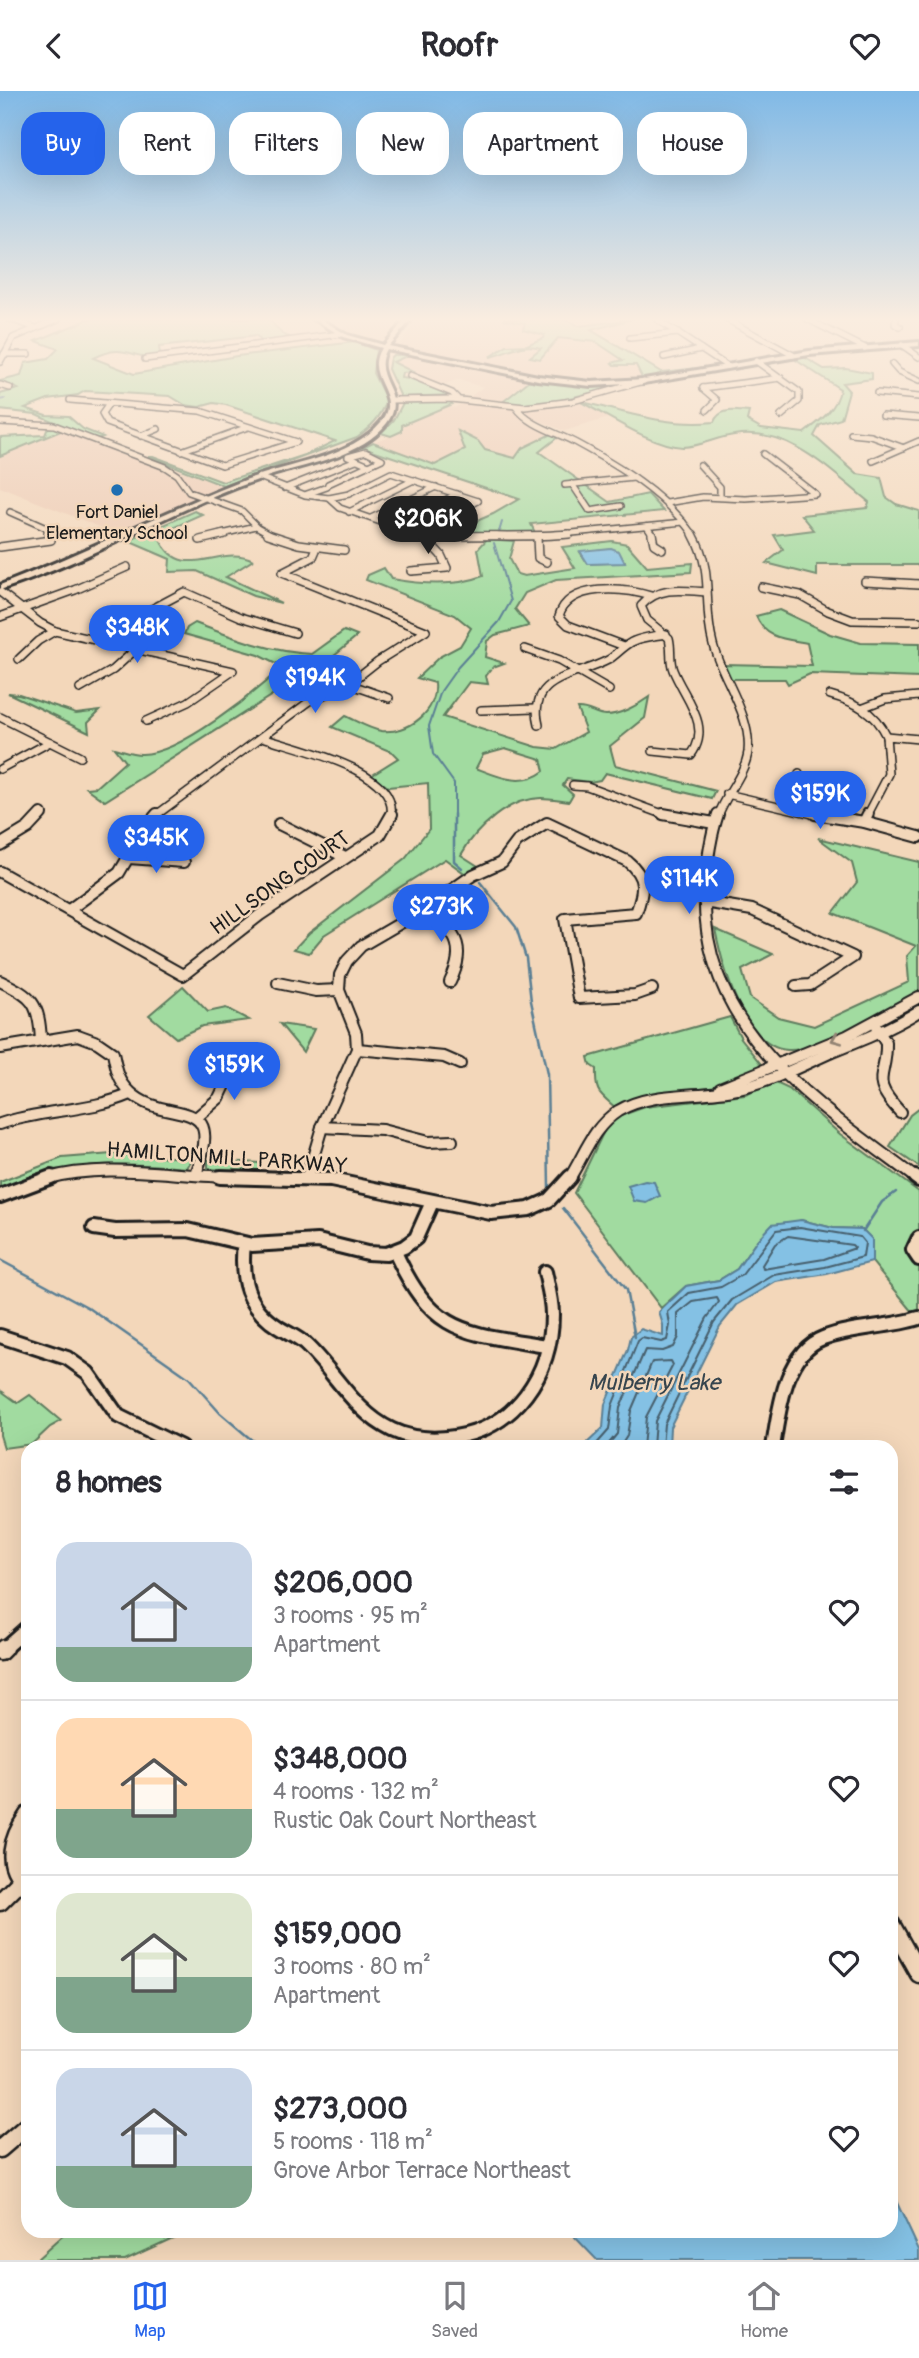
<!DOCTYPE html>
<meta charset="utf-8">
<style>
body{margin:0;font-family:Pangolin,sans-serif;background:#f2f2f3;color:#2b2b33;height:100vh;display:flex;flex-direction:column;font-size:26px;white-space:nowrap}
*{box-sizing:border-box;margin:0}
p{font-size:23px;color:#7c7c81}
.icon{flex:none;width:38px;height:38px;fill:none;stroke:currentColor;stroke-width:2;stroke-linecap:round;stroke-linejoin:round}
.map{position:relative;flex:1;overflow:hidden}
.details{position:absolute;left:21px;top:1349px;width:877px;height:798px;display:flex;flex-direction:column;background:#fff;border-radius:21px;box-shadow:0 7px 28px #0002}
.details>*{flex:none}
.guide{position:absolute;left:21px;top:21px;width:878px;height:63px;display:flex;gap:14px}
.price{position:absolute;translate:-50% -60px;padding:0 16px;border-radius:24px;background:#2563eb;color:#fff;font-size:23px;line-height:46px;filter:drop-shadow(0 2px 4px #0008)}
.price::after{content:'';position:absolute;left:50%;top:42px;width:21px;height:16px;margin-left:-10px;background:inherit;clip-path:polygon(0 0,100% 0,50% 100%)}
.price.selected{background:#222;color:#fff}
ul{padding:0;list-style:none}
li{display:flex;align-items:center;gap:21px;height:175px;padding:0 35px}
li+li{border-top:2px solid #e1e1e2}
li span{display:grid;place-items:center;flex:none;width:196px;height:140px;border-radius:21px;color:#555}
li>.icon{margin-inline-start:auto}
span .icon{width:84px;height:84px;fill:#fffc;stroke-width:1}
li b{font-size:30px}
h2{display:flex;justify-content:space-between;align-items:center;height:84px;padding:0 35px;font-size:30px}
.tag{padding:0 24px;border-radius:21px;background:#fff;box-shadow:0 7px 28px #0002;font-size:24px;line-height:63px}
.tag.selected{background:#2563eb;color:#fff}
header{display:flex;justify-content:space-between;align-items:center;height:91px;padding:0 35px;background:#fff;font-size:32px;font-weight:700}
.dock{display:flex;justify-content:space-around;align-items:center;height:98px;border-top:2px solid #e1e1e2;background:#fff;font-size:19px;color:#7c7c81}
.dock a{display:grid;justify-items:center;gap:4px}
.dock .selected{color:#2563eb}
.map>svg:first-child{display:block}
.built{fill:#ecc8af}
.green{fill:#a1dba0;stroke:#5e7c5e;stroke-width:2;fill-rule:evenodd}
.water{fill:#84c1e4;stroke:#5a7f94;stroke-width:2}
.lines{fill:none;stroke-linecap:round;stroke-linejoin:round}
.shore{stroke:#465e6c;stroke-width:2}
.stream-far1{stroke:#5a7f94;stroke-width:2}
.stream{stroke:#5a7f94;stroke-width:2.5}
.minor-far4-casing{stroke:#1c1c1c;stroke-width:8}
.minor-far3-casing{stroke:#1c1c1c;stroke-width:10}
.minor-far2-casing{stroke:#1c1c1c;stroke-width:14}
.minor-far1-casing{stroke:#1c1c1c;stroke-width:18}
.minor-casing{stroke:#1c1c1c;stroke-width:21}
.major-casing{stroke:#1c1c1c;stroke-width:6}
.minor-far4{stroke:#f3d7ba;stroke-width:5}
.minor-far3{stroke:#f3d7ba;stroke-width:7}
.minor-far2{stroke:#f3d7ba;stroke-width:10}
.minor-far1{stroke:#f3d7ba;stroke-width:12}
.minor{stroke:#f3d7ba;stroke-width:16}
.major{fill:#f3d7ba;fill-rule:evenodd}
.oneway{stroke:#928373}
.poi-dot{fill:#1f6fb2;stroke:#f3d7ba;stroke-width:2.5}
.labels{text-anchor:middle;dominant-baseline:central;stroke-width:5;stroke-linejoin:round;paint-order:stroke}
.far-poi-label{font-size:18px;fill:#1c1c1c;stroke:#f3d7ba}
.street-label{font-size:21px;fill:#1c1c1c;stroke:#f3d7ba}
.water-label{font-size:23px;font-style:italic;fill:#36454e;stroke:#f3d7ba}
</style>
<header><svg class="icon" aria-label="back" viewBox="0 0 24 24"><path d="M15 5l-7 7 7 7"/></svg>Roofr<svg class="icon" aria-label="heart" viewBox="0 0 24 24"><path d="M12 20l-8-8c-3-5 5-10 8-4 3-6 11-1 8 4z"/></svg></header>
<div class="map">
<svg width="919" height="2169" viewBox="0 0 919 2169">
<rect width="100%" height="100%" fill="#f3d7ba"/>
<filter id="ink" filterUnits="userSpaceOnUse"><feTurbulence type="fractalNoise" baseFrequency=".0143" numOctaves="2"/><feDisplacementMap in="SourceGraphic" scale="14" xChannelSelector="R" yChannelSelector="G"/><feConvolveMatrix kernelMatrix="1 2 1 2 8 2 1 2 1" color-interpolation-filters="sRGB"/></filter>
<g filter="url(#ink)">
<g class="built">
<polygon points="418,228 503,228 525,232 524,238 544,244 537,251 502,257 492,267 509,257 542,258 558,247 596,251 624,269 636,273 643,288 589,292 548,287 399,254"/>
<polygon points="362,230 373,230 394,237 387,247 377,250 338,237"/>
<polygon points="409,264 530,289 513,300 579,310 612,326 564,340 531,326 523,328 551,343 522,357 515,367 485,359 478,350 459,342 466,359 435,374 373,351 402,340 402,334 437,319 448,315 455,317 483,296 459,289 442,295 393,271"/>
<polygon points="67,338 231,398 127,447 0,396 0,365"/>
</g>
<g class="green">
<path d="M89,228H269L282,243L294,248L262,252L256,245L159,256L160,265C131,270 127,250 93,267L134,283L237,265L355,251L376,259L373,282L387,310C380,327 372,335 357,346L224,395L148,365H153L223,391L308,363L335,350L226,314L214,312L199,316L185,314L170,305L85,300L78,304L48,308L25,317L46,324L68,325L83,338L103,346L95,349L36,323L0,319V303L18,298L0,290L21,285L25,272L48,268L58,258L36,250Z"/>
<path d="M503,228H564L579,235L633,228L591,239L661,281L717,275L643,288L636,274H614L612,272L623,269L596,251L558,247L540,268L530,266L541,257C519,251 508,263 489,266L507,255L527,254L543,247L544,244L523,238L525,232Z"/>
<polygon points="393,264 409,264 393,271 413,281 402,282 401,287 419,289 452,304 401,306 388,278 390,267"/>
<path d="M802,265L824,278L846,277L872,282V288L842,292L849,300L841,328L820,334L814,345L857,383L881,387L886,406L896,413L919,420V474H817V485L766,472L783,459L774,444L814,439L802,424L867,417L869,411C830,380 789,335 734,344C717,346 699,356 682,356C650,354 607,324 579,310C623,321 668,336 714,331C720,316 735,320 749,321L747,329L761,337L804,342C819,331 838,317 840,298L794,268L768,272Z"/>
<polygon points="530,289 586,295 628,293 548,312 499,314"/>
<polygon points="404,310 451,310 452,313 402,334 402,340 391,345 381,342 394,329"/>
<polygon points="49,334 63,339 0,365 0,346 45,344"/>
<polygon points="458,340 478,350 485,359 515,367 522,357 551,343 559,345 539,361 610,411 648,403 664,420 531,433 536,444 451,441 493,423 519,408 363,356 373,351 435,374 465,359"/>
<path d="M195,420L203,424L164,441L160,449C182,493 221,452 253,469L226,486L281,512L253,505L197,480L169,481L170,468L128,450Z"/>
<path d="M487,448L514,450L509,468L517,483L524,485L575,477L562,456L612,450L627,453L647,476L692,472L691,481L556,489L525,502L515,518L529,535L495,544L487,550L485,566L504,572L493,576L486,585L488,593L469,591L443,626L537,656L556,658L586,641L577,617C589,616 595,624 606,624C620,624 638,614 649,606L645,627L610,655L615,674L716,700L712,708L605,682L600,689L590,691L567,688L563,694L573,703L569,710C560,709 550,707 541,707C509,707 476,737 461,764L481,777L467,784L445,768L324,844L309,862L294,858L309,842L405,768L429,738L428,692L388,696L371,684L398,667L392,661L332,636L345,625C356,630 369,638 381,640C409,643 438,620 435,592L417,587L439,566L460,555L471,537L455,524L366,489L368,484L384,477L391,488C419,493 455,496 483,485L478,458ZM611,457L625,471L588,473L580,461ZM505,657L541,668L544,680C522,697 499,686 476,677L483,663Z"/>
<path d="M779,519L830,543L861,552L919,553V587L810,583L788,593L785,588H729L723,573L812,575L807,552C785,548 765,548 756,525Z"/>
<path d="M195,532C234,547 270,561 312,563L344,540L357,545L305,588L288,594L105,710L87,697L97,696L125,671L114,657C122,659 132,663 141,663C179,664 254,602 282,576L258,564L184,543L187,537Z"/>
<polygon points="8,602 19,603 76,622 100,619 88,631 89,641"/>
<path d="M818,747L919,771V899C897,915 873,926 849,938C831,946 809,960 788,959C743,957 722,872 715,838L773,863L742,879L750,907L778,926L814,935L909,891L907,865L916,855L833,822L857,791L852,772Z"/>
<polygon points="183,895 208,921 226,917 249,929 202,935 176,947 149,924"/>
<path d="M730,926L741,947L761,972L759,978L715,997L616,1017C599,1002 595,1002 596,978L590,974L588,966Z"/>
<polygon points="280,933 314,938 303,961"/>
<polygon points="776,992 789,998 840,1043 919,1101 919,1141 911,1144 907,1153 912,1168 919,1173 919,1219 913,1221 872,1171 872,1149 862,1138 833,1137 801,1129 758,1148 737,1178 719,1189 686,1195 661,1217 574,1102 606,1036 620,1025 645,1016 745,1004"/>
<polygon points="919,1017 919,1076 890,1056 910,1024"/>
<path d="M112,1063L190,1067L191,1070L187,1077C110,1070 73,1071 0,1100V1091L62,1067Z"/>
<polygon points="208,1069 260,1072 259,1082 210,1078 208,1078"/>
<polygon points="0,1299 18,1312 30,1304 61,1330 50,1336 32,1353 4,1357 0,1344"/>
<polygon points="68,2140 188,2140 125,2169 36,2169"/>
</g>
<g class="water">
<polygon points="611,457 619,460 625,472 588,473 580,460"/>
<polygon points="645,1090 654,1091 660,1105 647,1112 634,1110 628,1095"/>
<polygon points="801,1129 833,1137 862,1138 872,1148 872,1171 827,1183 776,1191 737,1214 720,1235 670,1336 669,1356 583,1356 603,1337 605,1313 628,1259 631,1246 641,1238 663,1245 663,1234 659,1221 686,1195 719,1189 737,1178 758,1148 772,1133"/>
<polygon points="891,2099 919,2159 919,2169 597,2169 569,2140 891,2140"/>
</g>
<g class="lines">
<g class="shore">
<polygon points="788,1145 852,1154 855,1157 824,1168 763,1178 762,1174 775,1153"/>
<polyline points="594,1356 609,1339 612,1315 638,1250 642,1247 661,1251 667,1249 670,1234 668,1221 689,1202 721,1196 742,1184 776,1139 800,1136 860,1146 865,1152 863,1166 825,1176 774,1184 732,1209 714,1231 664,1333 662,1356"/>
<polyline points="606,1356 617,1343 620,1317 645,1259 662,1260 673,1256 678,1246 678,1223 693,1211 717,1207 719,1211 707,1227 655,1330 653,1356"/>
<polyline points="620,1356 627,1345 631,1320 652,1271 671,1270 673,1274 646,1326 643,1356"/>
</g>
<g class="stream-far1">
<polyline points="0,309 5,308"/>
<polyline points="499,441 502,431"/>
<polyline points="454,725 454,692 433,663 429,635 441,600 458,576 499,531 511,510 494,452"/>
</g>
<g class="stream">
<polyline points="454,723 454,770 462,777"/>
<polyline points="480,791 516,836 526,867 531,910 547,983 549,1097"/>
<polyline points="563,1117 626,1199 635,1246"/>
<polyline points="863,1140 882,1111 896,1101"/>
<polyline points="0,1169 89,1217 189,1287 220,1322 260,1356"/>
</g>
<g class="minor-far4-casing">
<g id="minor-far4">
<polyline points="9,228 36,237"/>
<polyline points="656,228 727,275"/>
<polyline points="726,228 793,264"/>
<polyline points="807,228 865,257"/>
<polyline points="896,228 895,233 900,236"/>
<polyline points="630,247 678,242"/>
<polyline points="902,254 919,266"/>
<polyline points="4,263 28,263"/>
<polyline points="664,266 701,258"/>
<polyline points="145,268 341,243"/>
<polyline points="756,270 799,301 799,310 781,325"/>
<polyline points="0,271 13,247 58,228"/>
<polyline points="892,273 899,281 919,290"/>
<polyline points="410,285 452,302 457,307"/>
<polyline points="0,294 10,297"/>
<polyline points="703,297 781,287"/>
<polyline points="703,297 717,309 707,319"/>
<polyline points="877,302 919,306"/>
<polyline points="70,309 200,320 296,351 222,374 107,332 102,323 109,313"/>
<polyline points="393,309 451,308 525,316 573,310 644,290"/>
<path d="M516,316C529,335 556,341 576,352C620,376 664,402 694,444"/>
<polyline points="883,324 919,327"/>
<polyline points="0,331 54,334 165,376 177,384 189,401 242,420 258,436 272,444"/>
<polyline points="851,343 871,345 904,357"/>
<polyline points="141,345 158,338"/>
<polyline points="181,360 248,336"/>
<polygon points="366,360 382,368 369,374 348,365"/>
<polyline points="873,370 919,350"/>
<polyline points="700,374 720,396 720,406"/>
<polyline points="259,386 305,404 329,407 340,417 418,444"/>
<polyline points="572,393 590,420 621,415"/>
<polyline points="565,394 634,387"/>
<polyline points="285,397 356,369"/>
<polyline points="307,403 327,396 328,393 369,374"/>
<polyline points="329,407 349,403 391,382 478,410"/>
<polyline points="667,412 703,406 746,408 815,403 763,363"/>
<polyline points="10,421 46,437 49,444"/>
<polyline points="349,421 414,389"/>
<polyline points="371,427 436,396"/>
<polyline points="647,435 653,444"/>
<polyline points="393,436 457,403"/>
<polyline points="427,441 430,436 478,410"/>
<polyline points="218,444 256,435"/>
<polyline points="457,444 497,444"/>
<polyline points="552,444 684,431"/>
</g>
</g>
<g class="minor-far3-casing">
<g id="minor-far3">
<polyline points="268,443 299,453 344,459"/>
<polyline points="414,443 418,444"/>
<polyline points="652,443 654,453 662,458"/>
<path d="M693,443C715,483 702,513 713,553C722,588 752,624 748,661C745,683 726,703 718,725"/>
<path d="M434,446C480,443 524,447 569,443"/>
<polyline points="537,446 538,467 547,471"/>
<polyline points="200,449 225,443"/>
<polyline points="0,456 51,449 48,443"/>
<polyline points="411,480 447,477 441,464 426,448"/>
<polyline points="865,490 919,493"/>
<polyline points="761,496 800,504 828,520 852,529 919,530"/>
<polyline points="0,501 40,532 55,540 233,580 188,611 146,630"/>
<polyline points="0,526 75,499 127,476"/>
<polyline points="103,552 137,526 184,501 241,526 295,542"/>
<path d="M624,555L568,534L559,525C568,491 625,497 651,505"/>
<polyline points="525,558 559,570 609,599"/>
<polyline points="19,568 38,550 55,540"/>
<polyline points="349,593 389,607"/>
<polyline points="80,598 113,579 135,559"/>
<path d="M830,604C855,611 874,620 886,645"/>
<polyline points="864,616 885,608 919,605"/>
<polyline points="481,619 535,617"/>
<polyline points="0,626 80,666"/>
<path d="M539,634C527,585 576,586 608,569C617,564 624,554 634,550C643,546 656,545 666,543"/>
<path d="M263,646C297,658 399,678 391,725"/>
<path d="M653,660L691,664C713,635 684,607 673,579C669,569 672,558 669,547L647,529L641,515C658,495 682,499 706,501"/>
<polyline points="0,678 50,651"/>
<polyline points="799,683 805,701 800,718"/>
<polyline points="573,694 587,695 668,725"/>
<polyline points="727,703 821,725"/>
<polyline points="40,725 42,722"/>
<polyline points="155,725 310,610 349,593 378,570 426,540 282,482 313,466 316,459"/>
<polyline points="867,725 889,683 886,645 919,648"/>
</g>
</g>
<g class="minor-far2-casing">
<g id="minor-far2">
<polyline points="663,723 714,732"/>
<path d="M718,723C710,747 707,770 705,796C698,939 816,1012 917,1088"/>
<polyline points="815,723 864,731 919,746"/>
<polyline points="864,731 868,723"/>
<polyline points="279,733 345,766"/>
<polyline points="0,754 28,737 41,723"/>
<polyline points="129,767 184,771"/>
<polyline points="0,781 183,884 260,824 380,744 392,723"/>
<polyline points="704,811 752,819 853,866 810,894 796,895"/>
<polyline points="69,819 119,782 146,736 157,723"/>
<path d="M423,819C455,839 468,854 450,891"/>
<path d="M0,890C33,906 39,912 41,949"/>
<polyline points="278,892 316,900 339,899"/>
<path d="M876,936L886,952C887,989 868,986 900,1021"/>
<path d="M0,957L78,944L97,951L113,962C116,977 118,990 130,1001C166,1036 227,999 196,1083"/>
<polyline points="357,958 444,966 460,973"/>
<polyline points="720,997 847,945 919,906"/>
<polyline points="196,1027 219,1007 237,969"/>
<path d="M0,1033C43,1018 89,1021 131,1003"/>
<polyline points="322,1036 382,1039 428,1051 452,1050"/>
<path d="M307,1087L322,1036L357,958L356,942L339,899L340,884L347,870L361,855L423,819L473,784L502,771L517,751L547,732L627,770C647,786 644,800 636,822L565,828L579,907L635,904L652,898"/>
<path d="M44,1088C99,1073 154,1082 210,1085C244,1088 278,1086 312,1088"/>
<path d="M569,1088C585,1063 592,1037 618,1020C653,999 700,1007 738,998C771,991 802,974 832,961C862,949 892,937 919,920"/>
</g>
</g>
<g class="minor-far1-casing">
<g id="minor-far1">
<polyline points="220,1086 331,1089 491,1122 529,1118 549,1109 570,1086"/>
<polyline points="915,1086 919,1089"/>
<polyline points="0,1105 51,1086"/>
<polyline points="94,1137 115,1140 188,1139 252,1154 318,1150 367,1162 386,1163 404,1156 416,1147 432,1111"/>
<polyline points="919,1147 913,1159 919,1168"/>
<path d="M244,1153C240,1188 247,1216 278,1236C287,1242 297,1246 305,1253C335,1281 354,1321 392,1339C411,1348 435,1349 455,1346C515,1337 552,1283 552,1223C552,1209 548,1195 545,1181"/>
<path d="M395,1161C433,1244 463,1241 546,1255"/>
<polyline points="0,1245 67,1267 88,1282 118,1325 181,1356"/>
<path d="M773,1356C779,1321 784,1262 823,1247C853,1235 888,1237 919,1227"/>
<polyline points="2,1559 28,1536"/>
</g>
</g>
<g class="minor-casing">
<g id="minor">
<polyline points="0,1561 4,1557"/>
<path d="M28,1724C12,1747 3,1774 28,1794"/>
<polyline points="0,1811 21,1790"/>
<polyline points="891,1833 919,1883"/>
<polyline points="0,2058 28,2034"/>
</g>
</g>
<g class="major-casing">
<path id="major" d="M314,228H321L347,244L383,254L406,228H412L388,255L538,285L591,291L644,288L809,260L919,251V255L809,264L644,292L591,295L538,289L386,258C369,288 409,302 387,332C362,364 312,372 276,383C181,412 95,469 0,499V494C81,463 159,423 240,391C283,373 350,368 381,331C404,304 362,287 381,257L343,246Z"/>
</g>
<use href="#minor-far4" class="minor-far4"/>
<use href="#minor-far3" class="minor-far3"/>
<use href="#minor-far2" class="minor-far2"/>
<use href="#minor-far1" class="minor-far1"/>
<use href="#minor" class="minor"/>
<use href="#major" class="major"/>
</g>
<defs><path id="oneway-chevron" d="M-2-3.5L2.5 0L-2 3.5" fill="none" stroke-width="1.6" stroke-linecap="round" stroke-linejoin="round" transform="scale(1.75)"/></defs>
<use class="oneway" href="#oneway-chevron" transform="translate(836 948) rotate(157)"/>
</g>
<linearGradient id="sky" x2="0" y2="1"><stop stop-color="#80b9e6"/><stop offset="0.43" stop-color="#faede0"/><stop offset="1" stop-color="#faede0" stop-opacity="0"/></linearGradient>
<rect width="919" height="531" fill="url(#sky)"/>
<circle class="poi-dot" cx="117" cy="399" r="7"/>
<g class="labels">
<g class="far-poi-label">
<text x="117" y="421">Fort Daniel<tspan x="117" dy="21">Elementary School</tspan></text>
</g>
<g class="street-label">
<text transform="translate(280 792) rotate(-35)">HILLSONG COURT</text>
<text transform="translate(227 1067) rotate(4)">HAMILTON MILL PARKWAY</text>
</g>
<g class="water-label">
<text x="654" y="1291">Mulberry Lake</text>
</g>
</g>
</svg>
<b class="price selected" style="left:428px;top:465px">$206K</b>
<b class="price" style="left:137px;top:574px">$348K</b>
<b class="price" style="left:315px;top:624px">$194K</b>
<b class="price" style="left:820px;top:740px">$159K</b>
<b class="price" style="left:156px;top:784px">$345K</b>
<b class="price" style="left:689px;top:825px">$114K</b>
<b class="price" style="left:441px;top:853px">$273K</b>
<b class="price" style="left:234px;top:1011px">$159K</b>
<div class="guide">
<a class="tag selected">Buy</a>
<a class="tag">Rent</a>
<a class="tag">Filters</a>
<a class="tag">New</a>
<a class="tag">Apartment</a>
<a class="tag">House</a>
</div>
<section class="details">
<h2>8 homes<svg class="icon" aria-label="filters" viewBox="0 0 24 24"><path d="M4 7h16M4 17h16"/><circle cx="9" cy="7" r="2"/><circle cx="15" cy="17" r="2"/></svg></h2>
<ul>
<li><span style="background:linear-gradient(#c9d6e8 75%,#7fa58c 0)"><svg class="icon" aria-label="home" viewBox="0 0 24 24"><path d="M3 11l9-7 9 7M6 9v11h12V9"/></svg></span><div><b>$206,000</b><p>3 rooms · 95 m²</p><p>Apartment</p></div><svg class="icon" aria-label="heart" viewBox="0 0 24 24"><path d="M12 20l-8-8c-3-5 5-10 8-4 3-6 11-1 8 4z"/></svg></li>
<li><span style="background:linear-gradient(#ffd9b3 65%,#7fa58c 0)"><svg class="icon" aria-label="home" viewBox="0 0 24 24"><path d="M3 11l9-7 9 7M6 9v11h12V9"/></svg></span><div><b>$348,000</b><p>4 rooms · 132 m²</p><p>Rustic Oak Court Northeast</p></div><svg class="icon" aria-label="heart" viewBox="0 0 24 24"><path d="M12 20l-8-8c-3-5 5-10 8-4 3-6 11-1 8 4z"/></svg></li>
<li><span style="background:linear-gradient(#dfe7d0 60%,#7fa58c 0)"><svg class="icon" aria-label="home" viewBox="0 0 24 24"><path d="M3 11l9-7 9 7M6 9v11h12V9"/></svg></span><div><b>$159,000</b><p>3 rooms · 80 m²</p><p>Apartment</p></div><svg class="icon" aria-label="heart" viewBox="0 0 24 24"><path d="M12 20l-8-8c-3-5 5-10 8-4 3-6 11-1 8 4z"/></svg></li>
<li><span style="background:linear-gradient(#c9d6e8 70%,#7fa58c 0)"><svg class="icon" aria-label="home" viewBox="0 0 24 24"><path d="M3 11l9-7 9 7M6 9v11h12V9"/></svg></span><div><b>$273,000</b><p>5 rooms · 118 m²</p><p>Grove Arbor Terrace Northeast</p></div><svg class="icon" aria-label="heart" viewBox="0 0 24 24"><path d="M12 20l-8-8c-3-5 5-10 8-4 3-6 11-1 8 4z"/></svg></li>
</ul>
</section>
</div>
<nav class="dock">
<a class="selected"><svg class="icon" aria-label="map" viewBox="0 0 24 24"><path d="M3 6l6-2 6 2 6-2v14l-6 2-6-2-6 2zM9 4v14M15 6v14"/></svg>Map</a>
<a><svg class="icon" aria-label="saved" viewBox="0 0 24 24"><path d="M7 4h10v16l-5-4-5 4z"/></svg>Saved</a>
<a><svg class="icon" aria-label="home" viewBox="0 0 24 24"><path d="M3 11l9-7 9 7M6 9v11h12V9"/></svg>Home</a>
</nav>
